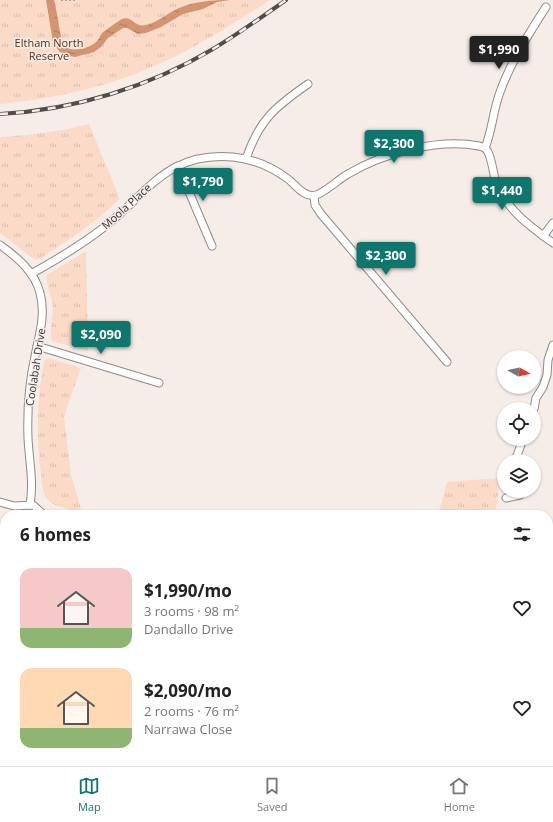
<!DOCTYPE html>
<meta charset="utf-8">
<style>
body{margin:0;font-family:"Open Sans",sans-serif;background:#f6f6f6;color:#222;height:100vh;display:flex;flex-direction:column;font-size:15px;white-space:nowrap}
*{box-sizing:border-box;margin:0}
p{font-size:13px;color:#767676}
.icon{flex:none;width:22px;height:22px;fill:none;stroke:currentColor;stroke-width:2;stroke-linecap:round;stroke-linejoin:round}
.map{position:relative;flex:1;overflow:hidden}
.sheet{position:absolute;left:0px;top:510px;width:553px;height:256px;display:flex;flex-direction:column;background:#fff;border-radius:16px 16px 0 0;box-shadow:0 1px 3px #0004}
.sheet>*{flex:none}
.needle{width:26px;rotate:98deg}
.fabs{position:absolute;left:497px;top:350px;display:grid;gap:8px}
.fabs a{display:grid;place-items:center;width:44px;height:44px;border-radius:50%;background:#fff;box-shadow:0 1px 3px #0004;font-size:20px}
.price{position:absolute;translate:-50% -34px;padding:0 9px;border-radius:4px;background:#0f766e;color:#fff;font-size:13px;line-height:26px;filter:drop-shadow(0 1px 2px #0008)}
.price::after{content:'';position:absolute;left:50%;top:24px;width:12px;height:9px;margin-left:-6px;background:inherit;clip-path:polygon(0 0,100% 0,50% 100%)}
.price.selected{background:#222;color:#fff}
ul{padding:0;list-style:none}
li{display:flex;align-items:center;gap:12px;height:100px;padding:0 20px}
li span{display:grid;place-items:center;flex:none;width:112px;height:80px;border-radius:12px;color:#555}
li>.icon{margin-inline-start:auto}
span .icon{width:48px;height:48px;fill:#fffc;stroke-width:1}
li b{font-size:17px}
h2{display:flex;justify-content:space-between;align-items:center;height:48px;padding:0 20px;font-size:17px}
.tab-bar{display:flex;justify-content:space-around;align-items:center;height:56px;border-top:1px solid #e0e0e0;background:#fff;font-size:11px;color:#767676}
.tab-bar a{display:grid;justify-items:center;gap:2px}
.tab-bar .selected{color:#0f766e}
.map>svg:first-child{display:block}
.park{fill:url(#park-tufts)}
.water{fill:url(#water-ripples)}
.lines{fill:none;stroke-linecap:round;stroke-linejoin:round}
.lane-casing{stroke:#928a86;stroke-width:5.5}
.street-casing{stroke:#928a86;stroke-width:9}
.path{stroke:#97918e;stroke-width:1.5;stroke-dasharray:2 2;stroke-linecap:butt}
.lane{stroke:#fff;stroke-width:3.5}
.street{stroke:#fff;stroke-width:7}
.rail-casing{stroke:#514d4b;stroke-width:4}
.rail{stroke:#f6ede9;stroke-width:2.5;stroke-dasharray:8;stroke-linecap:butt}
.labels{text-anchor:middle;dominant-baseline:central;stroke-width:3;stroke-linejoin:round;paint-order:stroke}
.park-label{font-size:11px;fill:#572d13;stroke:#f6ede9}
.street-label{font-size:11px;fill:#363331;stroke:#f6ede9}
</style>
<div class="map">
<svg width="553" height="766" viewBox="0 0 553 766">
<defs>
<pattern id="park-tufts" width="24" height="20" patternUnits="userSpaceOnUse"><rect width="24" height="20" fill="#fcdac8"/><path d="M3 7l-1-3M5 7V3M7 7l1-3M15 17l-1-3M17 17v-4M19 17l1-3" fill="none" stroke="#d9bcac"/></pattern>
<pattern id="water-ripples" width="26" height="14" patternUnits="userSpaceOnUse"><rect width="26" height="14" fill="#d39571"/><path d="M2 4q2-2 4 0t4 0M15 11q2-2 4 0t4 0" fill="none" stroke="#ac7a5d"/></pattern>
</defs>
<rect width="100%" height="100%" fill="#f6ede9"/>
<g class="park">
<path d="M0,0H270C239,20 208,40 176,56C121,84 61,98 0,104Z"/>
<path d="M89,124L120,199C94,223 67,242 37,260C28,257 10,239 0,233V137C30,135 60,132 89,124Z"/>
<path d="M86,251L88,350V351L52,341C48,332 53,319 53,309C53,299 45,284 47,275Z"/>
<path d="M48,358L81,368L64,416L71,475L82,513C73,510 54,507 48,500C42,493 42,483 41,474C36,436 37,399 44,361Z"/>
<polygon points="500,478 495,515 438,515 447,482"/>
<polygon points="266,761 311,761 313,766 268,766"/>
</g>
<path class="water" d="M46,0H54C56,9 58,18 59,27C62,41 62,52 81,49C86,48 94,45 97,41C99,39 100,36 102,33C103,32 120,20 122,19C133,15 133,28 147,25C158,22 168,13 179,8C195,1 213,0 230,0L217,2L203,9L183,14L161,27L146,33L138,34L127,28H123L108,38L101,47L94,52L75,57L64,55L59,51L53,42Z"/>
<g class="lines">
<g class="lane-casing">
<polyline id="lane" points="548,670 553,673"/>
</g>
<g class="street-casing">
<g id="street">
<path d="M485,148C492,131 493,112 499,95C510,63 528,35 546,7"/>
<path d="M246,159C259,120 275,107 308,84"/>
<polyline points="178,166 212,246"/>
<polyline points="314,196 315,205 321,214 447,362"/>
<polyline points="543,236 553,223"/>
<path d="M0,245C17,257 35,272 40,293C46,315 39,335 35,356C29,383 27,410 28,438C29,460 34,482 30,505"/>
<path d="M31,274C56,260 80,246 103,228C148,194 166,151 233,157C253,159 272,167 288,179C296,185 304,198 316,195C324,193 339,179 348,174C383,153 439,138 479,146L485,148L488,152C493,163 493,175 497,185C509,212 531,227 553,243"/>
<polyline points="37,346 159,383"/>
<polyline points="534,409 536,398 543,387 547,375 548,360 553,345"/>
<polyline points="515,461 523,439"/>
<polyline points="506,498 520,495"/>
<polyline points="0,502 14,506 33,505 44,515"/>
<polyline points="548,686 553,684"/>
<polyline points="0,697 5,699"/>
<polyline points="368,761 384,766"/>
<polyline points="511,761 512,766"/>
<polyline points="51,766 54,761"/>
<polyline points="197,766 200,761"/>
<polyline points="446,766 455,761"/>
</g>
</g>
<g class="path">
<polyline points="61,0 75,0"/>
<polyline points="291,761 294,766"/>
</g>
<use href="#lane" class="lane"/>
<use href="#street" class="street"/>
<g class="rail-casing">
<path id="rail" d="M0,114C74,110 149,87 213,49C238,34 262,17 286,0"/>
</g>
<use href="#rail" class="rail"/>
</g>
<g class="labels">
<g class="park-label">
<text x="49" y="42">Eltham North<tspan x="49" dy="13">Reserve</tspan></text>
</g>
<g class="street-label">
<text transform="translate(126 206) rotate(-42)">Moola Place</text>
<text transform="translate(35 367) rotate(-81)">Coolabah Drive</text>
</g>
</g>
</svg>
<div class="fabs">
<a><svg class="needle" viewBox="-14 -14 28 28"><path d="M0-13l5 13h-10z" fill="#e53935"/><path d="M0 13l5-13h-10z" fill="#767676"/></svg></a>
<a><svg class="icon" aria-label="locate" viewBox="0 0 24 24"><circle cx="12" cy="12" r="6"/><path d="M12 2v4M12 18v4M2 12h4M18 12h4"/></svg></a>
<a><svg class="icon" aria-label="layers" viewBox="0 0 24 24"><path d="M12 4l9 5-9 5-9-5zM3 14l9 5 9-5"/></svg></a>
</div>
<b class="price selected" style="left:499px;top:70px">$1,990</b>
<b class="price" style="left:394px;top:164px">$2,300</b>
<b class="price" style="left:203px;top:202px">$1,790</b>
<b class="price" style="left:502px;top:211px">$1,440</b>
<b class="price" style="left:386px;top:276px">$2,300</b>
<b class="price" style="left:101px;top:355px">$2,090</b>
<section class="sheet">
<h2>6 homes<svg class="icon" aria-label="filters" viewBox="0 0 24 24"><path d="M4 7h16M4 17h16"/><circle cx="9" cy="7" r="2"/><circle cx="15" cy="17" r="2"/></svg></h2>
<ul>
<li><span style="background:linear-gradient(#f6c9c9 75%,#8fb573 0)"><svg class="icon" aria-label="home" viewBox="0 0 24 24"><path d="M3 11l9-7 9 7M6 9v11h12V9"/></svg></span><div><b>$1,990/mo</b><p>3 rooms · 98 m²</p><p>Dandallo Drive</p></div><svg class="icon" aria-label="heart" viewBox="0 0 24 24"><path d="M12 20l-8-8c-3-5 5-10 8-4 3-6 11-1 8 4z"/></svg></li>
<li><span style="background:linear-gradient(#ffd9b3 75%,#8fb573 0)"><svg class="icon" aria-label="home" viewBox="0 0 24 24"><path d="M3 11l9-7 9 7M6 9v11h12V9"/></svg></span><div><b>$2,090/mo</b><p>2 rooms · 76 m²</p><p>Narrawa Close</p></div><svg class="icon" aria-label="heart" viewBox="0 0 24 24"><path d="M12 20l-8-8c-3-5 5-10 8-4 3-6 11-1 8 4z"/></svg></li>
</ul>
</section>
</div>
<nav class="tab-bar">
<a class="selected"><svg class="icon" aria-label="map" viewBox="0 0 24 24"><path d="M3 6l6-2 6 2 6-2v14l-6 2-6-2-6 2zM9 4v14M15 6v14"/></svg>Map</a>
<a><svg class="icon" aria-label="saved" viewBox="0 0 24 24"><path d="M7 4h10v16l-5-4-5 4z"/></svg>Saved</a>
<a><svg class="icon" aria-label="home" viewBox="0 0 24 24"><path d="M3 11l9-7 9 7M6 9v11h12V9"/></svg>Home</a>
</nav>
